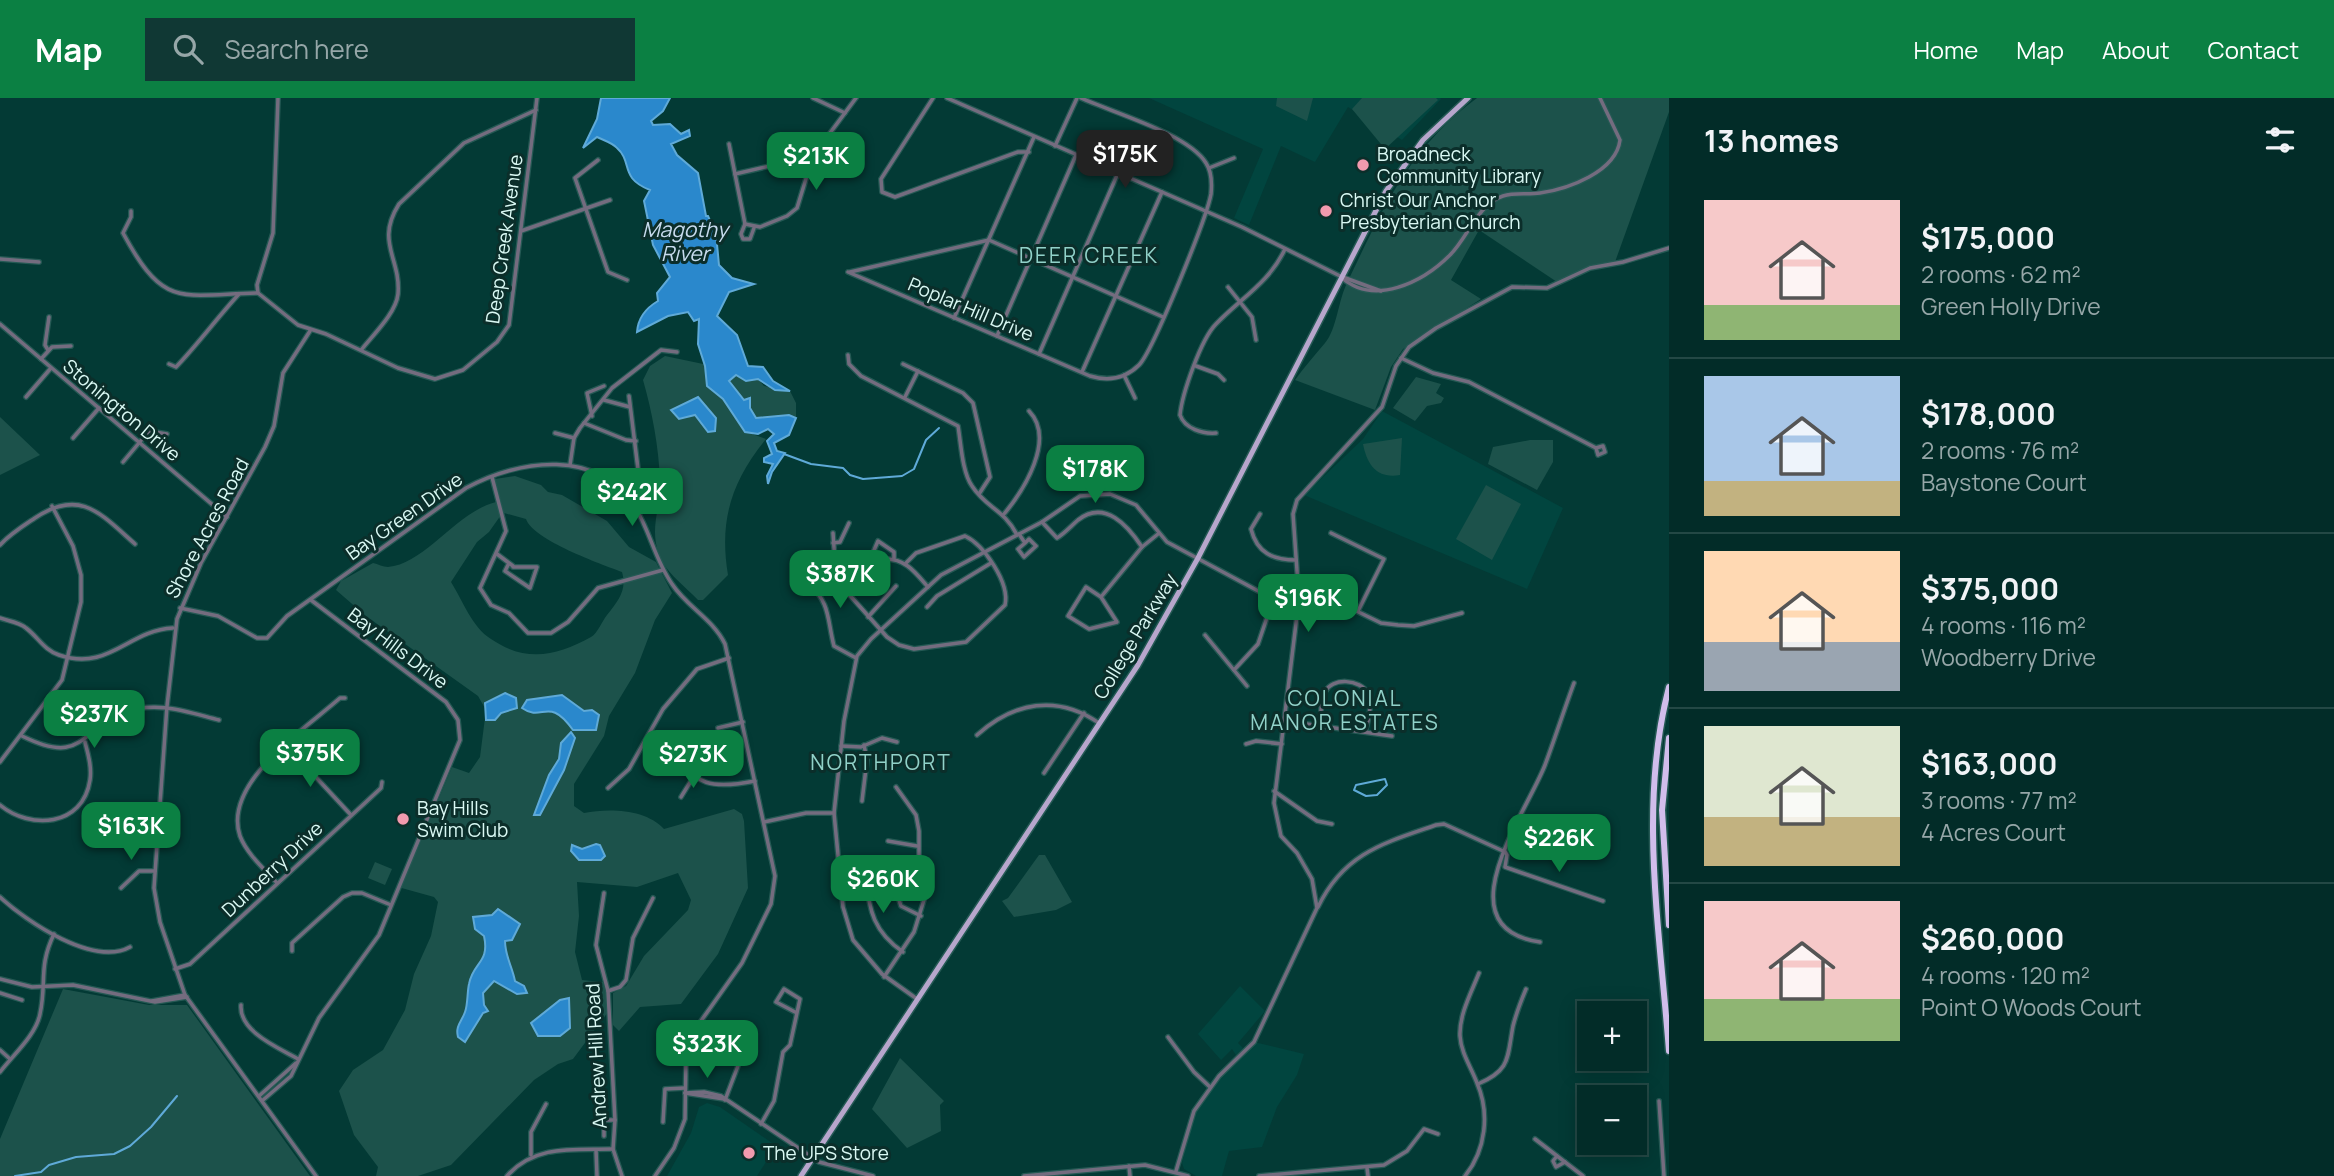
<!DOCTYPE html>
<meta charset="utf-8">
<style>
body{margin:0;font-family:Manrope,sans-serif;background:#103834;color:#f1f3f6;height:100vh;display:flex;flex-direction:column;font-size:26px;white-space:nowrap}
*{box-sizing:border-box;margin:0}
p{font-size:23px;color:#96a7a8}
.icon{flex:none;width:38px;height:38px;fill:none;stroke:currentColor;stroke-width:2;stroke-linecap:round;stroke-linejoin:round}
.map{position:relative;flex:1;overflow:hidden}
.drawer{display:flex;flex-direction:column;background:#022c28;width:665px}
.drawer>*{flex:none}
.fabs{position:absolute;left:1577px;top:903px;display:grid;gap:14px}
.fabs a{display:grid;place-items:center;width:70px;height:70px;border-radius:0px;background:#022c28;box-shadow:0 4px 18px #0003,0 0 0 2px #234845;font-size:35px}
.price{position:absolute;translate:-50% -60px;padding:0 16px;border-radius:14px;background:#0b8043;color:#fff;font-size:23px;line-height:46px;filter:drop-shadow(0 2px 4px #0008)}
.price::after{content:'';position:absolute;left:50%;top:42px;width:21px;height:16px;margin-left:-10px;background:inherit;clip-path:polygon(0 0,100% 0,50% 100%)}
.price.selected{background:#222;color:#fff}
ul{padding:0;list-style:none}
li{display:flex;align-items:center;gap:21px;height:175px;padding:0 35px}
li+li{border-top:2px solid #234845}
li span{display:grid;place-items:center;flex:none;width:196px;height:140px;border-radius:0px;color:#555}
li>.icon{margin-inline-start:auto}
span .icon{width:84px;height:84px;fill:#fffc;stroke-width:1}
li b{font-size:30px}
h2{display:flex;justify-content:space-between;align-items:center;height:84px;padding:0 35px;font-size:30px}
header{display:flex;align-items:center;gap:42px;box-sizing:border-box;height:98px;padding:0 35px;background:#0b8043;color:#fff}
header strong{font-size:33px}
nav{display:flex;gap:38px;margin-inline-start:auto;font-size:24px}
.search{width:490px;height:63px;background:#103834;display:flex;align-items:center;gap:18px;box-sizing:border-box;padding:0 24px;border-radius:0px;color:#96a7a8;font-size:26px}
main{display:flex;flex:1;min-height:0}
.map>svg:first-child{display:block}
.built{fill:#01453f}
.green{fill:#1c524b}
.water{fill:#2a88cc;stroke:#5faad8;stroke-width:2}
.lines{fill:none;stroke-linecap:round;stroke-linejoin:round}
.stream{stroke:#5faad8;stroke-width:2}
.minor-casing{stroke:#255954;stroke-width:6}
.major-casing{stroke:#255954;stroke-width:8}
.highway-casing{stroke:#255954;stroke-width:9}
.minor{stroke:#746c7f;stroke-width:3.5}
.major{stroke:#b7a6cc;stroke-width:5}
.highway{stroke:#d1bdeb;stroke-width:6}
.poi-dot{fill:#f29aae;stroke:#0b2e2a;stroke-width:2.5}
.labels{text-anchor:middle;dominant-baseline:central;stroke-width:6;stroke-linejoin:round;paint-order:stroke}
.poi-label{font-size:19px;fill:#daf9f4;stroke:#0b2e2a;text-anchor:start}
.street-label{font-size:19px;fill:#daf9f4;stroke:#0b2e2a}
.water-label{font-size:21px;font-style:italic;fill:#c7dbed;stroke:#0b2e2a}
.neighbourhood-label{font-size:21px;letter-spacing:2px;fill:#91d2c9;stroke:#0b2e2a}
</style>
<header>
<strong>Map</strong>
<div class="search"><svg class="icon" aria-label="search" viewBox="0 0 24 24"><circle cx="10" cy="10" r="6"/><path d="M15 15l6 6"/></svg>Search here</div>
<nav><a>Home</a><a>Map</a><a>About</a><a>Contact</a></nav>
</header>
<main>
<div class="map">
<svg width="1669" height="1078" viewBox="0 0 1669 1078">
<rect width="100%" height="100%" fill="#033a35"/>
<g class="built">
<polygon points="1149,0 1440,0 1441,1 1402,42 1348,9 1315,64 1281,48 1249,127 1234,120 1263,51"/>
<polygon points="1382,313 1563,410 1527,491 1304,397 1363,341"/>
<polygon points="1240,888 1265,913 1238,945 1243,950 1236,957 1232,951 1221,962 1198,936"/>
<polygon points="1254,944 1304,956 1297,977 1277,1009 1262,1049 1229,1053 1222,1078 1196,1078 1184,1071 1182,1065 1194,1013 1210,989"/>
<polygon points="707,1005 720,1009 772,1045 771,1056 757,1078 667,1078 691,1035 699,1009"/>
</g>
<g class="green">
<polygon points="1277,0 1313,0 1307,23 1276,8"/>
<polygon points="1362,0 1436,0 1438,2 1385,51 1352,11"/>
<path d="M1477,0H1669V14L1615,164L1587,169L1560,186L1479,132L1451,182L1481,201L1403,251L1391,269L1375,312L1295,282C1304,269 1315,257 1325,245C1337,231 1338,203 1347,185C1382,112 1409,50 1477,0Z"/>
<path d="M665,258L708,267L744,333L766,341C731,384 719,423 728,477L703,502H698C686,489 665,474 659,457C649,428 661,412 660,383C659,350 652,313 643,282L650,268Z"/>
<polygon points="735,277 746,283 758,281 764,288 790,293 796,305 796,320 789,317 755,320 748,304 730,289 728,283"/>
<polygon points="1416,279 1441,286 1436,295 1444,300 1441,305 1427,308 1415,323 1393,310"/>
<polygon points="0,319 40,357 0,377"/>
<path d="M1402,340L1400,377C1376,381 1367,366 1363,346Z"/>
<polygon points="1530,342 1553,342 1553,364 1537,392 1488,366 1493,349"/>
<path d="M515,378L541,387L548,394L562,397L607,423L629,449L656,464L672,495L655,522L635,575L609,618L604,638L574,686V708L584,715C609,710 646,711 664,731L734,711L742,716L744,723L748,790L718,856L681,906L640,909L619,933L613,927V895L626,888L644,858L688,812L691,802L678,775L637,789L577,784L579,818L575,854L582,882L603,884L611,910L573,961L558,966L534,982L451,1067L418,1078H376L378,1069L354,1037L339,993L353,972L383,952L405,912L414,876L431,838L438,804L434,799L398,789L419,748L452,669L469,675L480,659L486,612L478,598L366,518L336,492L341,483L373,465C378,466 383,469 388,469C425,466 456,414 496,404L501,417L489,434L477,444L451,484C463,503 472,529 491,541C526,565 557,558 591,539C598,535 602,523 607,517C619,502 627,492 622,474C601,466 533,442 526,421L504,415L495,381Z"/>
<polygon points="1486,387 1521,406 1492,462 1456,441"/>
<polygon points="1039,757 1045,757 1072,804 1056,812 1014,819 1002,803 1008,800"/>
<polygon points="375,764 392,771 385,787 368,780"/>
<polygon points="63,891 149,907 187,907 310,1078 0,1078 0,1041"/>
<polygon points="900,960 944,1003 940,1007 941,1033 907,1050 872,1011"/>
</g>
<g class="water">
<path d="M601,0H670L663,13L651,23L653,27L670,26L681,36L689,32L690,38L671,46L677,57L698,75L706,118H708L716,136L719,167L732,180L754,186L729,194L717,218L737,237L748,268L763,269L773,283L790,293L775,292L758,281L746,283L736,277L729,283L744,302L750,300V310L756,320L789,317L796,320L789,337L774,345L777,353L785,355L772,374L768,386L767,378L773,366L764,364V360L772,356L767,343L774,336L768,331L758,336L745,334L723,301L707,288L705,268L698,246L699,221L694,223L688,214L668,218L637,234C638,220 646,210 658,203L657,195L670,179L653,147L644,103L650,92C619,80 633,64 617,50C613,45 603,42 597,39L583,50L597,21Z"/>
<polygon points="698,299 716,320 715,333 708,334 695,317 679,321 671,312"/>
<polygon points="505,595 516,600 517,610 501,615 495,622 486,622 485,605"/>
<path d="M562,597L584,613L592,612L599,617L596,632H573C548,597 543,625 522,610L527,602Z"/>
<polygon points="571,634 575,640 564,672 540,717 534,717 549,677 559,661 561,645"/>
<polygon points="596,746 600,747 605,758 601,762 579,762 571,753 572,747 582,751"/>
<path d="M498,811L520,826L512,842L505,843C505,858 512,868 515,883L524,888L527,895L517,896L494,883L483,895L484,907L488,913L483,915L465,944L458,939C455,928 462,923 465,914C468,906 467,895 469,886C473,864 490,865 484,838L475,831L473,819L492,817Z"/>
<polygon points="569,900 570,930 560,938 538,938 531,925 560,902"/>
</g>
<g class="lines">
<g class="stream">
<polyline points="784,356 811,366 843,370 850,377 863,381 902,378 914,371 926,342 939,330"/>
<polygon points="1385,681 1387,687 1377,697 1366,698 1354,692 1356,687"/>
<polyline points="15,1078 41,1074 49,1067 76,1059 114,1056 130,1048 151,1029 177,998"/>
</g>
<g class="minor-casing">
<g id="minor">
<polyline points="278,0 273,135 257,187 258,195 298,227 326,236 398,270 435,281 463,272 497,244 509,227 537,0"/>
<polyline points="813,0 845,15"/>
<polyline points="933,0 881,81 882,94 895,99 1018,54 1029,54"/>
<polyline points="947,0 1242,129 1340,178 1381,193"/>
<polyline points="729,46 745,126"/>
<polyline points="1055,48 1077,0"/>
<polyline points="598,62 575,80 608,174 627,182"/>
<polyline points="1209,70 1234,60"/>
<polyline points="735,76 813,58"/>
<path d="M131,113V119L123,135C164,211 179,197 258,195"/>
<polyline points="745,126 760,129 787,118 797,110 813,58 856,0"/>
<polyline points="745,126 741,136 743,141 750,141 754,130"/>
<polyline points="521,133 610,102"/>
<polyline points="0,161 39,164"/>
<path d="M848,174L1090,278C1107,283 1125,281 1139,267C1153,253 1207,119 1211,96C1212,86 1212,74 1206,65C1188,36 1114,15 1081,0"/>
<polyline points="850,174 989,142 1163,219"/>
<path d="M1341,179C1374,209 1423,184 1450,157C1468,139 1478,106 1503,98C1515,94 1528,97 1540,95C1568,91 1616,74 1620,42L1600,0"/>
<polyline points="1228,189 1252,219 1256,242"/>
<polyline points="954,220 1034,39"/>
<polyline points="0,226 227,419"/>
<polyline points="310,233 283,275 274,328 265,349 201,465 177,521 167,608 154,790 160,824 185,897 316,1078"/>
<polyline points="997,238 1076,57"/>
<path d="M362,251C373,237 396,215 398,196C401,160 375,144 399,106L464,45L536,12"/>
<polyline points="48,252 45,247 49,219"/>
<polyline points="1039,256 1118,75"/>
<path d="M848,257L849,266L861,278L958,328C961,345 962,374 972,388C986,410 1004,411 1017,437"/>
<polyline points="1401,260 1433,275 1469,284 1596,350 1598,357 1605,354 1603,348 1596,350"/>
<polyline points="41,261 52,249 71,248"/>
<path d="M169,266L176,269C198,246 217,220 239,196"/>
<polyline points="903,266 963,295 973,305 990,379 979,396"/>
<polyline points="1196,268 1218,276 1224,282"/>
<polyline points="1082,274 1162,94"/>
<polyline points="1124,277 1135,300"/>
<polyline points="629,298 638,371"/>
<polyline points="26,299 51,270"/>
<polyline points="905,299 918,273"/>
<polyline points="604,302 630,309"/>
<polyline points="592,318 587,295 604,288"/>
<polyline points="584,325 626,342 636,343"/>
<polyline points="555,335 574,340"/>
<path d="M1216,335C1203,336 1185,331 1180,317C1182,296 1201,241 1216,226C1241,200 1269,185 1285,151"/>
<polyline points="73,340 99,310"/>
<polyline points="123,364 149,333 167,336"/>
<polyline points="570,367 574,340 580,330 612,290 661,252 677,254"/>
<polyline points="492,379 506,433 480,490 491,507 509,515 528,535 551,535 568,524 598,490 663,472"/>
<path d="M1004,416C1024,392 1056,341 1029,313"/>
<path d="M1260,416L1251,431C1257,455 1273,462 1296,462"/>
<path d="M1042,424L1057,440C1065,435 1071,428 1078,422C1105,401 1128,428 1142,449"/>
<path d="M833,435L835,464L846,493L887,539L899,547L914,551L966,544L1005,507C1010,485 984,447 965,438L916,455L906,465"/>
<polyline points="1331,435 1384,461 1358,513"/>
<polyline points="1019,436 1025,445 1018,451 1024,459 1036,448 1029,441 1025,445"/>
<polyline points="833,445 840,444 849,425"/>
<path d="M0,447C10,436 23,428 35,420C80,390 100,415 135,446"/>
<polyline points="497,456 513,468 513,469 537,469 530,490 505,473 509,465"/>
<path d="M894,461V454L878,443L869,464L870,476L884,461C905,460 915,474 928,489"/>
<path d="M835,464L823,468L808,485C831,505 827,522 834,548L856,560"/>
<polygon points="1086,489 1101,499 1117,524 1089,531 1068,518"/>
<polyline points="1101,499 1142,449 1158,436"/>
<polyline points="927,509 937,498 991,465"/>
<path d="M180,510L218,518L257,540H267L287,518L466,390C520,361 597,350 635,409C650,433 655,462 672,486C687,509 713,521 725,546L775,778L771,806L742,865L696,930L686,961L685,1021L674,1050L655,1078"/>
<polyline points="868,519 896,488"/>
<path d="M0,520C8,523 19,524 26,530C38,539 44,552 59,557C109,574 128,532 173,530"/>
<polyline points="1205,537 1247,588"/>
<polyline points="1234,572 1258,546 1274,499"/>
<polyline points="1285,623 1392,638"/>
<path d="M1320,628C1321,618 1320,604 1325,594C1332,579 1360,581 1368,595C1373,605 1368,624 1365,634"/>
<polyline points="718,630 743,624"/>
<path d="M649,637C701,664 678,698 755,683"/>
<path d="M977,637C1014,604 1057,596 1099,625"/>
<path d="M22,638C83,668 78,633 123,615C156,602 187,614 219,622"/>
<polyline points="1246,646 1256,643 1282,646"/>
<polyline points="287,648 351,717"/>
<polyline points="841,648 861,649 882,640 897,644"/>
<polyline points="0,664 62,582 81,504 81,477 73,448 52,408"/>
<polyline points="1044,675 1084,615"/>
<polyline points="608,690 629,671 663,611 697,571 729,560"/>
<polyline points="1274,693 1317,723 1332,726"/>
<polyline points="681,699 694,678"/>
<polyline points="862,703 867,662 864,647"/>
<path d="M0,707C30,732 83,729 90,682C92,669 88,656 85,644"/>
<polyline points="764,724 806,715 834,715"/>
<polyline points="888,743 917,748"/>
<polyline points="1504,752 1507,757 1505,769 1603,803"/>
<polyline points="891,778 901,808 921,818"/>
<path d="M866,780C869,813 874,834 903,854"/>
<path d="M277,785C264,771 247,756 240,738C222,685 305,631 340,600H345"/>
<polyline points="121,790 139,773 155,773"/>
<polyline points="604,795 596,847 608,893 615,1022 613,1051 622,1078"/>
<path d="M0,799C27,824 94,869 130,849"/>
<path d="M1318,809C1344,755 1384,745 1436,727L1444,726L1503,753"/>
<path d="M1540,844C1441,830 1527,714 1545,667C1555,640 1564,612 1574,585"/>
<polyline points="292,853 292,845 343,799 352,795 362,795 391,807"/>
<polyline points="175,871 190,866 366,704 381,690 382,684"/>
<polyline points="884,879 914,834 928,789 928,781 919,762 919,733 916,717 896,689"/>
<polyline points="0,881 32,889 73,887 155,904 187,899"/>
<polyline points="608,893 620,889 626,882 633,840 653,800"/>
<polyline points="0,895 22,902"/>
<polyline points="917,901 882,876 853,842 843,809 834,715 844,623 857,558 871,541 941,477 1042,424 1080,398 1110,396 1136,407 1167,444 1262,495 1338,504 1381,525 1398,527 1414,528 1462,515"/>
<polyline points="152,903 185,897"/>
<path d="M241,907C239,934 279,950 298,961"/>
<polyline points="661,932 693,939"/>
<polyline points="1168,939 1194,974 1210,989"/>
<polyline points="0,952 10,961"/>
<path d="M0,974C13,957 36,937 40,916C47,884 38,869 54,836"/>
<path d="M1478,986C1511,972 1507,960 1513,928C1516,916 1521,903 1526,891"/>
<polyline points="685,995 704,994 721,998 819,1064 873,1078"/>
<polyline points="685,995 724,1001"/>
<polyline points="259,998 296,965"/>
<polyline points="263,1002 291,978 319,920 379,837 460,642 458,622 446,604 311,502"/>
<polyline points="725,1002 749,939"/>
<polyline points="1659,1003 1664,1078"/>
<polyline points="663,1024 665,991 685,990"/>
<polyline points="761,1026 774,1003 783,954 790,947 800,901 784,891 776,904 795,914"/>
<polyline points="604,1038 604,1022 615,1022"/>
<polyline points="1535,1041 1583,1078"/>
<polyline points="596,1052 597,1078"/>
<polyline points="531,1057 531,1034 546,1006"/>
<polyline points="1557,1058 1553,1063 1556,1069 1565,1064"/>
<polyline points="1129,1068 1130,1078"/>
<polyline points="1367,1070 1368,1078"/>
<polyline points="1176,1073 1194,1013 1219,978 1254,944 1317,810 1312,781 1297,755 1281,738 1274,705 1299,501 1293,416 1297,402 1382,309 1396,268 1409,249 1436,230 1512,189 1547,190 1590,170 1623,164 1669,150"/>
<path d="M507,1078C535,1046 575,1052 613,1051"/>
<polyline points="1024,1078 1145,1067 1188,1078"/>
<polyline points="1259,1078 1384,1067 1407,1053 1424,1031 1438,1036"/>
<path d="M1465,1078C1486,1052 1490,1015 1477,985C1471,969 1461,955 1460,938C1459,917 1471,895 1479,875"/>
</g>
</g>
<g class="major-casing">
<polyline id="major" points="801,1078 1138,567 1198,460 1386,93 1423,42 1468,0"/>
</g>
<g class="highway-casing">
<g id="highway">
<path d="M1669,589C1638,706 1660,834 1669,953"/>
<polyline points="1669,640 1662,712 1669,827"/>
</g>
</g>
<use href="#minor" class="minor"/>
<use href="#major" class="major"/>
<use href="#highway" class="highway"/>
</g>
<g class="poi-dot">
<circle cx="1363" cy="67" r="7"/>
<circle cx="1326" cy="113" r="7"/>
<circle cx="403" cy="721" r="7"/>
<circle cx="749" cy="1055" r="7"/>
</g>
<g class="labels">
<g class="poi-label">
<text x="1377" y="56">Broadneck<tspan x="1377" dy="22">Community Library</tspan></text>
<text x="1340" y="102">Christ Our Anchor<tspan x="1340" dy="22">Presbyterian Church</tspan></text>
<text x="417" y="710">Bay Hills<tspan x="417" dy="22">Swim Club</tspan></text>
<text x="763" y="1055">The UPS Store</text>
</g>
<g class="street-label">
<text transform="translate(504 141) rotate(-82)">Deep Creek Avenue</text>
<text transform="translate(971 211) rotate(23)">Poplar Hill Drive</text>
<text transform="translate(122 312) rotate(40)">Stonington Drive</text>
<text transform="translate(404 418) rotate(-35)">Bay Green Drive</text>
<text transform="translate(207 430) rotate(-62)">Shore Acres Road</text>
<text transform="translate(1135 538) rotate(-59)">College Parkway</text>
<text transform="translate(398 550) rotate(37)">Bay Hills Drive</text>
<text transform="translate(272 771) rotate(-43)">Dunberry Drive</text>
<text transform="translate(596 958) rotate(-93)">Andrew Hill Road</text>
</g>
<g class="water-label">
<text x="685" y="131">Magothy<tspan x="685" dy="24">River</tspan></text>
</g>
<g class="neighbourhood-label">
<text x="1089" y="157">DEER CREEK</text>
<text x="1345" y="600">COLONIAL<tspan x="1345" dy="24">MANOR ESTATES</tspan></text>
<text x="881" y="664">NORTHPORT</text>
</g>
</g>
</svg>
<div class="fabs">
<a>+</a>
<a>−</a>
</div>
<b class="price selected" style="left:1125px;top:92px">$175K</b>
<b class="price" style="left:816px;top:94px">$213K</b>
<b class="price" style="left:1095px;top:407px">$178K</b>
<b class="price" style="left:632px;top:430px">$242K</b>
<b class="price" style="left:840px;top:512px">$387K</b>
<b class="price" style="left:1308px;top:536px">$196K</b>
<b class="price" style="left:94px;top:652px">$237K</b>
<b class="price" style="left:310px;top:691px">$375K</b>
<b class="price" style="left:693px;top:692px">$273K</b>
<b class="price" style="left:131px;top:764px">$163K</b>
<b class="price" style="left:1559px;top:776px">$226K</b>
<b class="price" style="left:883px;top:817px">$260K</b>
<b class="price" style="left:707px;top:982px">$323K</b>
</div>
<section class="drawer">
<h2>13 homes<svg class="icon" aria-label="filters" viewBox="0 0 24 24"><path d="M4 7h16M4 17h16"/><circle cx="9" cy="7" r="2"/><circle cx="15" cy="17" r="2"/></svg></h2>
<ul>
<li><span style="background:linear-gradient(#f6c9c9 75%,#8fb573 0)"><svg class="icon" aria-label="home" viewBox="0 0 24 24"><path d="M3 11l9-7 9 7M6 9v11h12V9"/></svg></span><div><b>$175,000</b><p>2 rooms · 62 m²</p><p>Green Holly Drive</p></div></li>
<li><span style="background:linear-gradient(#a9c7e8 75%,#c2b280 0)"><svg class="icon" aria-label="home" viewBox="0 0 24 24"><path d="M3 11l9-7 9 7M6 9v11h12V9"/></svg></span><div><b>$178,000</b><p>2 rooms · 76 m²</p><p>Baystone Court</p></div></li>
<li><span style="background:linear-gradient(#ffd9b3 65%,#9aa5b1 0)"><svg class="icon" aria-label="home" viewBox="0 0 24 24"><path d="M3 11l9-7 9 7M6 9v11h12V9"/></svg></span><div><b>$375,000</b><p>4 rooms · 116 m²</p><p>Woodberry Drive</p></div></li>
<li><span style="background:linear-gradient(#dfe7d0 65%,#c2b280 0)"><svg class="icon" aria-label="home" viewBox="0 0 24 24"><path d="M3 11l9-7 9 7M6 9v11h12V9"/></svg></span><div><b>$163,000</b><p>3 rooms · 77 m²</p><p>4 Acres Court</p></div></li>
<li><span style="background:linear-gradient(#f6c9c9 70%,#8fb573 0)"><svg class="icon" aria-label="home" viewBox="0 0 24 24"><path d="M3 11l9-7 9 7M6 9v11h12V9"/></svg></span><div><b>$260,000</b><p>4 rooms · 120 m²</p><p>Point O Woods Court</p></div></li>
</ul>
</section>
</main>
